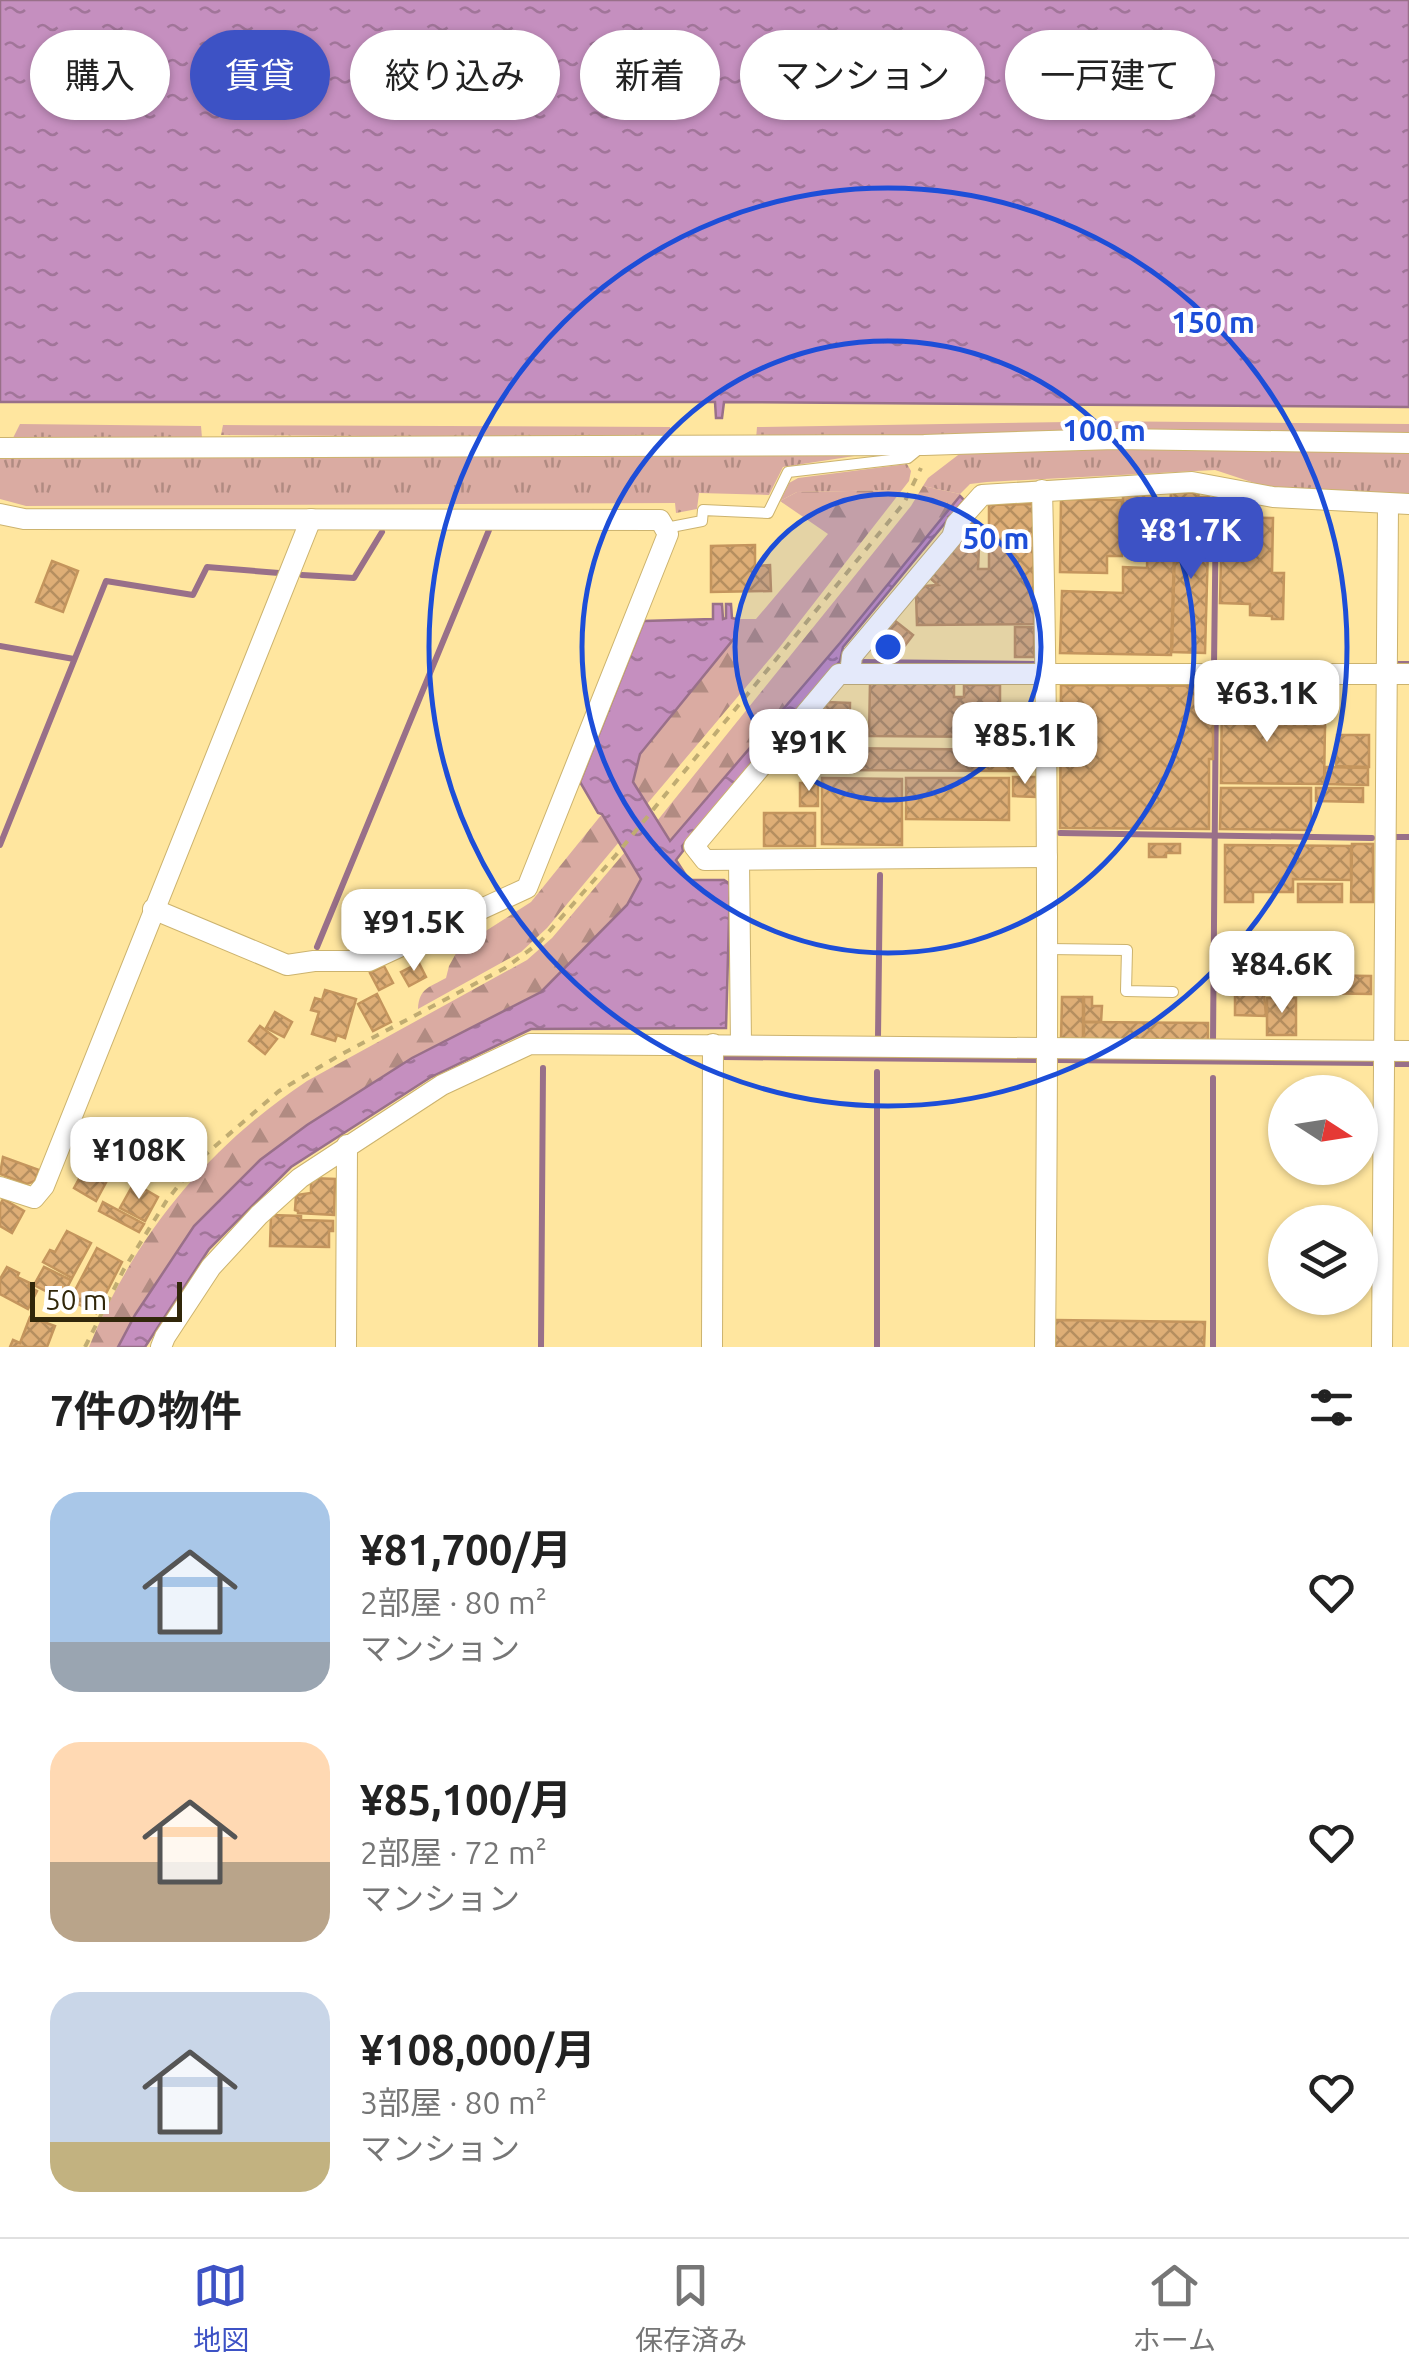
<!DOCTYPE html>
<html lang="ja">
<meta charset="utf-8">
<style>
body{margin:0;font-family:Ubuntu,"Noto Sans JP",sans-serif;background:#f6f6f6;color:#222;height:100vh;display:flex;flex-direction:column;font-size:38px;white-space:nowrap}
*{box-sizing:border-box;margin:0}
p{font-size:32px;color:#767676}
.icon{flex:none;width:55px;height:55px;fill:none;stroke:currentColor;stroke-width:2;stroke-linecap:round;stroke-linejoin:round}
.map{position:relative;height:1347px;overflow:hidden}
.sheet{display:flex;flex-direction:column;background:#fff;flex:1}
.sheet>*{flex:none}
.guide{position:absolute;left:30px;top:30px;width:1350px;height:90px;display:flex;gap:20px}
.needle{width:65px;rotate:102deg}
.buttons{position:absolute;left:1268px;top:1075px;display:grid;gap:20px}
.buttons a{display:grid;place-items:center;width:110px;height:110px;border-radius:50%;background:#fff;box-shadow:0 2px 8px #0004;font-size:50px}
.scale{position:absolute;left:30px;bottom:25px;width:152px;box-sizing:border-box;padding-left:10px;border:5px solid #31270a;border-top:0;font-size:28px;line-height:35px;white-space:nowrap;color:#31270a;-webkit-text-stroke:8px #fff;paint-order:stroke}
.price{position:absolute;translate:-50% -85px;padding:0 22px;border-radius:20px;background:#fff;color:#222;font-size:32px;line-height:65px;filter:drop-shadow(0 2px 5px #0008)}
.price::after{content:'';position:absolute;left:50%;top:60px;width:30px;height:22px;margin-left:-15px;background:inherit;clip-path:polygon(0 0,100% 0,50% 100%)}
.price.on{background:#3d52c5;color:#fff}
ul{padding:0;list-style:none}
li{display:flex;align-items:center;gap:30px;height:250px;padding:0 50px}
li span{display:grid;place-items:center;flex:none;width:280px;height:200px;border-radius:30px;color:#555}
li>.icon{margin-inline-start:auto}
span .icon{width:120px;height:120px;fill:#fffc;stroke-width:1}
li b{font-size:42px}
h2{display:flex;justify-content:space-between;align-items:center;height:120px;padding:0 50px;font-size:42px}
.tag{padding:0 35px;border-radius:45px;background:#fff;box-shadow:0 2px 8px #0004;font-size:35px;line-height:90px}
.tag.on{background:#3d52c5;color:#fff}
.tab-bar{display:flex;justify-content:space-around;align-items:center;height:140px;border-top:2px solid #e0e0e0;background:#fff;font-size:28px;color:#767676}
.tab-bar a{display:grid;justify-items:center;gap:5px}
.tab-bar .on{color:#3d52c5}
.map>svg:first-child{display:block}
.grass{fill:url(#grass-tufts)}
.forest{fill:url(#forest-firs)}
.water{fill:url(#water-ripples);stroke:#997089;stroke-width:2.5}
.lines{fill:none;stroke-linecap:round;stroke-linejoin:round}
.stream{stroke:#997089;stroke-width:6}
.building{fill:url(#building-cross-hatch);stroke:#c4955d;stroke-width:2.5}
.service-casing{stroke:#ccb36e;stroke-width:12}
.minor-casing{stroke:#ccb36e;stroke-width:22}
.path{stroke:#c0ac72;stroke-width:4;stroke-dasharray:8 8;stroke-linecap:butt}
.service{stroke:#fff;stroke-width:10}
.minor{stroke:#fff;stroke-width:20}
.ring{fill:none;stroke:#1d4ed8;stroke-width:5}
.centre{fill:#1d4ed8;stroke:#fff;stroke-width:5}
.ring-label{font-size:30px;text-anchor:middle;font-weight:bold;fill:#1d4ed8;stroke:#fff;stroke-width:8;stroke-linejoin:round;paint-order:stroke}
</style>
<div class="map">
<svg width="1409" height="1347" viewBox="0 0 1409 1347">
<defs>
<pattern id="grass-tufts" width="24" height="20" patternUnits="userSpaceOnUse" patternTransform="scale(2.5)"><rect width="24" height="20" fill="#daaba2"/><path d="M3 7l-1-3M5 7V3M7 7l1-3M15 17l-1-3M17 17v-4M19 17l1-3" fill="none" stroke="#b18b82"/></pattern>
<pattern id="forest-firs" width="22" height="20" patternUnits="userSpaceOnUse" patternTransform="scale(2.5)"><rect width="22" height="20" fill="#daaba2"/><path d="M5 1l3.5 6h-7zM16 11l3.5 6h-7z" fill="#b18b82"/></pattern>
<pattern id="water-ripples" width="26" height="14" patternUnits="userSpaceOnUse" patternTransform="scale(2.5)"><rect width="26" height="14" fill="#c58fbf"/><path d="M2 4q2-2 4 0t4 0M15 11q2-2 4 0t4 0" fill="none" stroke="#a17599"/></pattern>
<pattern id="building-cross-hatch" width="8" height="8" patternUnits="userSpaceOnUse" patternTransform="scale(2.5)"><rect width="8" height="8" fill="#deae76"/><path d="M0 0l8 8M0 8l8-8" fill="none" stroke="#b58e5f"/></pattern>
</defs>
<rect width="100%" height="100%" fill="#ffe69f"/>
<g class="grass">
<polygon points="1088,421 1409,424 1409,435 1088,433"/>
<polygon points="1068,422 1068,433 756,439 757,427"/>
<polygon points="20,424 201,426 202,438 13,438"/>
<polygon points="223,425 670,427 670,438 221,435"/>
<polygon points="1116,448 1409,452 1409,496 1279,491 1215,470 987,482 970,484 960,494 923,486 928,478 962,452"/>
<polygon points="880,452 783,467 769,495 699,493 697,509 676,513 675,503 26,506 0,499 0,455"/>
<polygon points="907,464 911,471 909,481 902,490 797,492 780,501 789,483 798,478"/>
</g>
<g class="forest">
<polygon points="923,486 960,494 960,496 840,643 670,842 657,821 911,506"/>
<polygon points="902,490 779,648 647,804 633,782 640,754 736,636 736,619 756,619 828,534 780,501 797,492"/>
<path d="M602,814L619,842L547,928L521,952L418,1009C419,988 430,987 446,978L449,966L459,948L531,902Z"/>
<path d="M625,852L641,880L627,905L541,992L412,1058L307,1125L261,1160L194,1226L135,1315L117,1347H89C134,1236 208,1147 307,1081L527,960L552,938Z"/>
</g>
<g class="water">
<polygon points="0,0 1409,0 1409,407 724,402 722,418 716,418 715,402 0,402"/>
<polygon points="960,496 964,500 843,647 840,661 682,846 683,851 676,860 689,880 724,880 730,884 726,1028 531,1029 431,1077 291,1167 209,1249 145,1347 118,1347 135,1315 194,1226 260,1160 307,1125 412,1058 541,992 627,905 641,879 602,814 598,813 580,782 644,621 713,619 713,604 722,604 723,619 726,618 726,604 731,604 732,618 736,619 736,636 640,754 633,782 670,841 840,643"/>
</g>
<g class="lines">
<g class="stream">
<polyline points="302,575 354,578 382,532"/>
<polyline points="0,646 74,659"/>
<polyline points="860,662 1037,664"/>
<polyline points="1395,664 1409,664"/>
<polyline points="1214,666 1216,503"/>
<polyline points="1060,833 1372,838"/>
<polyline points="1395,837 1409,837"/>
<polyline points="0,845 106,581 193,595 207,567 279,573"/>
<polyline points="317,947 489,530"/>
<polyline points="878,1037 880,875"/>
<polyline points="1213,1042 1216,685"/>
<polyline points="723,1057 1038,1060"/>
<polyline points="1057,1060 1374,1063"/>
<polyline points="1391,1064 1409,1064"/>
<polyline points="1213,1078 1213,1347"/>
<polyline points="541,1347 543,1068"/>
<polyline points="877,1347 877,1072"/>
</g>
</g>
<g class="building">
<polygon points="1171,492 1199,493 1198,497 1209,497 1208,507 1198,507 1198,510 1170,510"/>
<polygon points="1123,495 1153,495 1152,528 1123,528"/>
<polygon points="1061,499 1122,500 1122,556 1107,556 1107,573 1060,572"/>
<polygon points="1033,504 1034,624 917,625 916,593 925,586 938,585 930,578 971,522 980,524 978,569 989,569 989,505"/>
<polygon points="1176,511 1209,512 1205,653 1172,652"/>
<polygon points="1222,517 1273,518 1272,573 1284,573 1283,619 1272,619 1272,616 1250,615 1250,604 1220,603"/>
<polygon points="1155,519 1175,519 1171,655 1060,653 1062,591 1123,593 1123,567 1147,568 1148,529 1154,529"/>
<polygon points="755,545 755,566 770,565 771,591 711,592 711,546"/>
<polygon points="52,561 78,571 63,612 36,602"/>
<polygon points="894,620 913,635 897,656 877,641"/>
<rect x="1015" y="627" width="19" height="30"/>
<polygon points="870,683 954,684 954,697 964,697 964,685 1000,685 1000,737 869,736"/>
<polygon points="1061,685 1213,686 1213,759 1209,759 1209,829 1060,828"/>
<polygon points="1222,687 1269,687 1268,709 1246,709 1246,727 1325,727 1324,784 1221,783"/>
<polygon points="826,702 850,703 849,748 833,748 833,768 788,768 788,748"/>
<rect x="1246" y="709" width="79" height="18"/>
<polygon points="1337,735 1369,735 1369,767 1336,766"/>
<polygon points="836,748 1028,750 1027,771 835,770"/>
<polygon points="1325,767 1368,768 1368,785 1325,784"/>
<polygon points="1013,777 1037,777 1036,797 1013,796"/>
<polygon points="822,778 902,779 902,845 822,844"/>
<polygon points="906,778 1009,778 1009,820 906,819"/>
<rect x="800" y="783" width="18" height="23"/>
<polygon points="1221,788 1311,788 1311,830 1220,829"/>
<polygon points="1316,788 1363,788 1363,802 1316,801"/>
<rect x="764" y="813" width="51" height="33"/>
<polygon points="1149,844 1180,844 1180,853 1166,853 1166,857 1149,857"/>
<polygon points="1352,844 1373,844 1373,902 1351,902"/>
<polygon points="1225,845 1351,846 1351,880 1293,879 1293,892 1253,892 1253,902 1225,902"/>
<rect x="1298" y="884" width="44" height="18"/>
<rect x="1228" y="962" width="19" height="29"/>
<polygon points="419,963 426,977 409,986 401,972"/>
<polygon points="384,966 393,983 379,990 370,973"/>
<polygon points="1298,971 1298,990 1268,990 1268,972"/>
<rect x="1248" y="972" width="17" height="18"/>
<polygon points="1301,975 1371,976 1371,994 1301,993"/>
<polygon points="325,990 356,999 345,1038 337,1035 335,1041 312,1034 319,1012 311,1010 315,998 322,1000"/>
<polygon points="377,994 391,1022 373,1031 358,1004"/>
<polygon points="1235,994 1264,994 1266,1016 1235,1015"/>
<polygon points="1062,997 1083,997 1083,1041 1061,1040"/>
<polygon points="1084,997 1092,997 1092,1006 1102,1006 1101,1022 1084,1022"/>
<rect x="1267" y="998" width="29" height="37"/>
<polygon points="275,1012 292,1022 284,1037 266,1028"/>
<polygon points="1084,1022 1208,1023 1208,1041 1084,1041"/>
<polygon points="260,1026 277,1039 265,1054 249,1041"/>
<polygon points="145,1123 169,1141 157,1156 161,1159 154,1168 151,1165 145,1172 119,1153"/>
<polygon points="101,1128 123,1137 117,1151 95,1142"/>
<polygon points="95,1150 117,1162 96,1201 74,1188"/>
<polygon points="3,1157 39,1170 35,1181 27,1184 0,1174"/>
<polygon points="311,1178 335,1179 334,1215 298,1213 298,1211 295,1210 296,1195 311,1193"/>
<polygon points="134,1183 158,1197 145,1221 120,1208"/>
<polygon points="3,1199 24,1211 12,1233 0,1226 0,1205"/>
<polygon points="103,1202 144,1224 139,1232 99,1211"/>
<polygon points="271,1215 301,1216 301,1220 333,1221 333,1231 329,1231 329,1247 270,1246"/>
<polygon points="67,1231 91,1243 72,1278 43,1262 50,1250 55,1252"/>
<polygon points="97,1248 122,1262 96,1313 70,1300"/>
<polygon points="7,1267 19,1273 17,1277 30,1283 28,1286 37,1291 28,1309 0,1294 0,1279"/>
<polygon points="44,1267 71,1280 61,1299 34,1285"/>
<polygon points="30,1317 55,1326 47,1347 10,1347 13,1340 20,1343"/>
<polygon points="1055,1320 1205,1322 1204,1347 1055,1347"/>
</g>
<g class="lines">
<g class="service-casing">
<g id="service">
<polyline points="666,528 702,521 703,510 768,513 788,472 908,458 919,449"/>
<polyline points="1048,949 1127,950 1126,991 1173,992"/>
</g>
</g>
<g class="minor-casing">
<g id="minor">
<polyline points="0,448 924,445 1115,439 1409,443"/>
<path d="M1042,490C1049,776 1048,1061 1045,1347"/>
<polyline points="0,514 24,519 660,520 668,534 527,888 369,961 314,961 287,965 153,909"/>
<polyline points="850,674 852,656 952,537 956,524 982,495 1192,482 1273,497 1409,504"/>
<polyline points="1047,857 705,860 694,846 839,674 1409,674"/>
<polyline points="739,860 741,1045"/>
<polyline points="0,1187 34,1198 44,1186 311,519"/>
<polyline points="161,1347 165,1337 211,1267 259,1215 300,1178 442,1085 530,1044 1409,1051"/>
<polyline points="346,1347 347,1145"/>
<polyline points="712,1347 713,1044"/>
<polyline points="1382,1347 1388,504"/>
</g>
</g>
<polyline class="path" points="85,1347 124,1269 167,1200 198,1161 279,1091 340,1055 505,968 539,943 616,855 904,503 921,468"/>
<use href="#service" class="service"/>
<use href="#minor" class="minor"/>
</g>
<circle cx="888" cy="647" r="153" fill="#1d4ed8" fill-opacity=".12"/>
<g class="ring">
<circle cx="888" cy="647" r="153"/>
<circle cx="888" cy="647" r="306"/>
<circle cx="888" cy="647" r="459"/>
</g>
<circle cx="888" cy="647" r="15" class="centre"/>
<g class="ring-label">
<text x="1213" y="333">150 m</text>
<text x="1104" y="441">100 m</text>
<text x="996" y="549">50 m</text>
</g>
</svg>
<div class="buttons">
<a><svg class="needle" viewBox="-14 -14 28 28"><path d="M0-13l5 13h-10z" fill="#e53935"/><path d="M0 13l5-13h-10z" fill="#767676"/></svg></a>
<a><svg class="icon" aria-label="layers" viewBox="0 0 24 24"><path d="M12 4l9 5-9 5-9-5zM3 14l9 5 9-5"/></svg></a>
</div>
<div class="scale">50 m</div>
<b class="price on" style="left:1191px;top:582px">¥81.7K</b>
<b class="price" style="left:1267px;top:745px">¥63.1K</b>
<b class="price" style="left:1025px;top:787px">¥85.1K</b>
<b class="price" style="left:809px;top:794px">¥91K</b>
<b class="price" style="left:414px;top:974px">¥91.5K</b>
<b class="price" style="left:1282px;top:1016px">¥84.6K</b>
<b class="price" style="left:139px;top:1202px">¥108K</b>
<div class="guide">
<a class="tag">購入</a>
<a class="tag on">賃貸</a>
<a class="tag">絞り込み</a>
<a class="tag">新着</a>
<a class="tag">マンション</a>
<a class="tag">一戸建て</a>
</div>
</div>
<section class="sheet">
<h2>7件の物件<svg class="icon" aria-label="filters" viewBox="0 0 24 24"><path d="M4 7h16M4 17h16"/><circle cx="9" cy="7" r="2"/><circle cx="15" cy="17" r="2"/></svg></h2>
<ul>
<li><span style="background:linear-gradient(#a9c7e8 75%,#9aa5b1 0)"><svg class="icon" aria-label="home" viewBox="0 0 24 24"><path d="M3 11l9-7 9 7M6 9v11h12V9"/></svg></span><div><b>¥81,700/月</b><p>2部屋 · 80 m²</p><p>マンション</p></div><svg class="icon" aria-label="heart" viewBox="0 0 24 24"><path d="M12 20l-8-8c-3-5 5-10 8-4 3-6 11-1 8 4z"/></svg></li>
<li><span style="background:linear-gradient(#ffd9b3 60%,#b9a48a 0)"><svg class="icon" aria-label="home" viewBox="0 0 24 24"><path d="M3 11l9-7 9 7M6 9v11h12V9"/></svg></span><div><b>¥85,100/月</b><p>2部屋 · 72 m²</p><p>マンション</p></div><svg class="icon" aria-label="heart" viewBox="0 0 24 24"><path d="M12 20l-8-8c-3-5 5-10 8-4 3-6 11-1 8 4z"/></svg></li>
<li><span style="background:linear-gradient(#c9d6e8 75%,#c2b280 0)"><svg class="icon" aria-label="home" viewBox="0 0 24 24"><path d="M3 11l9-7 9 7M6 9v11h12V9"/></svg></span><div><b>¥108,000/月</b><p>3部屋 · 80 m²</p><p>マンション</p></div><svg class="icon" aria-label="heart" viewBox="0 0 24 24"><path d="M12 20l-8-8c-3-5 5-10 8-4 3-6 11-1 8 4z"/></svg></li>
</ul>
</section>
<nav class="tab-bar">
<a class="on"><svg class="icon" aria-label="map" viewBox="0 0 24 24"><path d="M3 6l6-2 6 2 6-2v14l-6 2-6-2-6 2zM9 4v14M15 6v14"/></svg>地図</a>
<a><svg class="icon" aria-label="saved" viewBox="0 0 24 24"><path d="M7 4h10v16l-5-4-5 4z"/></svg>保存済み</a>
<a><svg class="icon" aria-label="home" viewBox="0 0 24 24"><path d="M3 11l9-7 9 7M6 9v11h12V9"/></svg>ホーム</a>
</nav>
